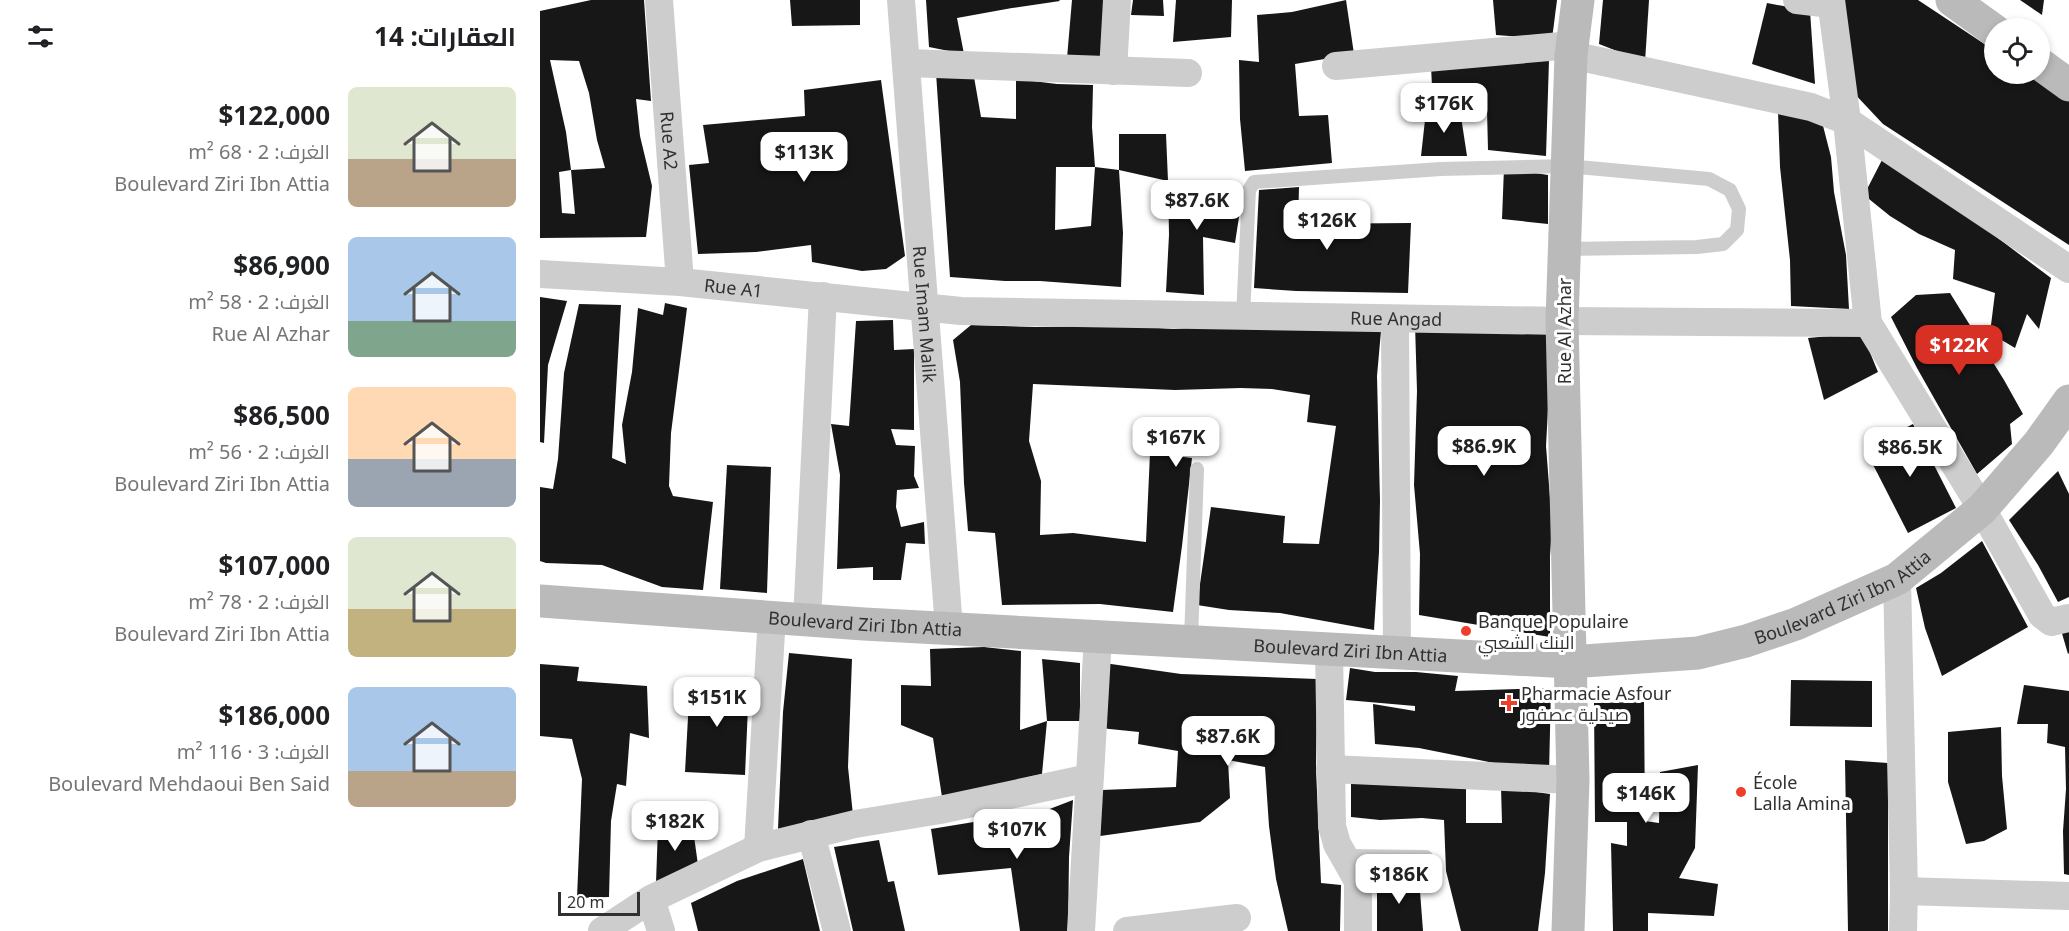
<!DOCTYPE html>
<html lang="ar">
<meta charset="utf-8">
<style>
body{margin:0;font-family:"Noto Sans",Cairo,sans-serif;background:#f6f6f6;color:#202124;direction:rtl;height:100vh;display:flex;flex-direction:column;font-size:22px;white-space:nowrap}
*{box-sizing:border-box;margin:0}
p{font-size:20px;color:#757577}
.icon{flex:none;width:33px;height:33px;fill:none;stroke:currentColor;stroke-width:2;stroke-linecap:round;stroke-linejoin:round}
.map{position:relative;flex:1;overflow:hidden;direction:ltr}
.side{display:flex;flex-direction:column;background:#fff;width:540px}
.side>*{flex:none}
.tools{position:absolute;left:1444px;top:18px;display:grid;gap:12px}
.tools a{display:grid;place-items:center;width:66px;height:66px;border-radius:50%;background:#fff;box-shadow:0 3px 9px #0003;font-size:30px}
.scale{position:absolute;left:18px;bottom:15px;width:82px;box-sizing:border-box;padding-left:6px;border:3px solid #303030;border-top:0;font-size:16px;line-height:21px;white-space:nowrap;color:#303030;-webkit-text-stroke:4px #fff;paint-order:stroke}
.price{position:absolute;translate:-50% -51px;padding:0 14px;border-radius:12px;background:#fff;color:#222;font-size:20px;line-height:39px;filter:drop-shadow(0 2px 3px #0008)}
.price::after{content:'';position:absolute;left:50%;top:36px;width:18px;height:14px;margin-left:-9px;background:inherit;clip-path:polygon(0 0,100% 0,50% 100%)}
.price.current{background:#d93025;color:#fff}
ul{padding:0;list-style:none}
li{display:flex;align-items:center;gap:18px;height:150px;padding:0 24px}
li span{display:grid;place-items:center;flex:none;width:168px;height:120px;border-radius:9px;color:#555}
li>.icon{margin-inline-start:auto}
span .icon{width:72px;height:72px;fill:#fffc;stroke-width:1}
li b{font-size:26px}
h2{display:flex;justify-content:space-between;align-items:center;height:72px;padding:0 24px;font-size:26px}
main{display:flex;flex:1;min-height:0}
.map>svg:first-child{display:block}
.building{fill:#171717;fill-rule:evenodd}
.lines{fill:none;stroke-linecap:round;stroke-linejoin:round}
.lane{stroke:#cdcdcd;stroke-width:14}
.street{stroke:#cdcdcd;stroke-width:28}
.secondary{stroke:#bababa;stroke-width:33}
.poi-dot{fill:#ed3f2c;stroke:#fff;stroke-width:2}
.labels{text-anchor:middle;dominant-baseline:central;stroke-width:6;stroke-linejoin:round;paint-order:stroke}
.street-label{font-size:18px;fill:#303030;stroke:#fff}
.poi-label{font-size:18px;fill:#303030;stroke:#fff;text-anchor:start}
</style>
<main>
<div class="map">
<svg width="1529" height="931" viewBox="0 0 1529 931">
<rect width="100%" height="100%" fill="#fff"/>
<g class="building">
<path d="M51,0H104L111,101L96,99L100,136L112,186L106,237L0,238V11ZM10,60L39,61L49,93L57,140L65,168L31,170L35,214L22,213L19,172L31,170L26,132Z"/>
<polygon points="250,0 320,0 320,25 252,26"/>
<polygon points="386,0 519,0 520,1 472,8 417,18 424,54 389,47"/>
<polygon points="532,0 567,0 564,57 527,58"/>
<polygon points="593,0 623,0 624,16 591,15"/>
<polygon points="636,0 692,0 691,37 633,42"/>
<polygon points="806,0 814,54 755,64 759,116 788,115 792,163 705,171 700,119 699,60 719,62 717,15 752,12"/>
<polygon points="953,0 1017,0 1012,39 956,35"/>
<polygon points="1063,0 1109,0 1105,62 1059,44"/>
<polygon points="1304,0 1378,0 1455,51 1455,74 1488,74 1529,101 1529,245 1343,124 1312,91"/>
<polygon points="1480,0 1504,0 1502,15"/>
<polygon points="1227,3 1270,11 1275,84 1212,64"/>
<polygon points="1009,60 1006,156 948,150 947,110 893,107 891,66"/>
<polygon points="396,73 434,77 441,117 476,119 476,79 517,84 553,85 552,127 555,167 516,167 515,230 551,226 555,167 579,170 579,134 626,134 628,181 579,170 583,233 581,287 500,281 465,281 410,277"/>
<polygon points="341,80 365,256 346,269 322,271 272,262 271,245 216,252 158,254 149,165 169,163 163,125 265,116 264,90"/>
<polygon points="920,110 927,156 881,156 886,111"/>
<polygon points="1238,112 1280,114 1291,157 1294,192 1306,255 1309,309 1251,306 1250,260 1240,167"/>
<polygon points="1342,160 1422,211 1511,278 1499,329 1487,314 1475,348 1450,333 1455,293 1413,279 1415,250 1379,234 1350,216 1324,195"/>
<polygon points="964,168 1008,175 1008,224 962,219"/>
<polygon points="628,181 665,187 703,191 695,243 663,237 664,295 626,292 629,235"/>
<polygon points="759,187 758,224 871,223 868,293 756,291 714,288 719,190"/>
<polygon points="1410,293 1464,380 1483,414 1470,424 1472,444 1437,474 1377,368 1351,317 1376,295"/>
<polygon points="0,297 27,301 8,365 4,443 0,442"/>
<polygon points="125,303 147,308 131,433 129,486 133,496 173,502 163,590 122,587 62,565 6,563 0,561 0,487 13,489 18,459 24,373 39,304 81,305 72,458 86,464 82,425 92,372 98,308 123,315"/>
<polygon points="353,320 354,350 374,349 374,430 351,429 356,445 375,446 374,476 379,488 357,490 356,507 361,527 384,522 385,544 366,543 361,580 333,580 333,567 297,569 300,475 291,424 309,426 316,321"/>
<polygon points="703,324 841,331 837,376 840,501 839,552 834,630 740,613 689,610 657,605 671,507 745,516 743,543 779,544 796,426 767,422 770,395 732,389 701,388 635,390 493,384 489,441 501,481 500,535 533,533 606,542 610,453 652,458 642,546 633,612 560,604 462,605 455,533 428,531 424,483 420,382 413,340 431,325 496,327 590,326 634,329"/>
<polygon points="875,324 1012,334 1006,446 1012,524 1010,556 1010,637 879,615 880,554 874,485 877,391"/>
<polygon points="1322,333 1338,372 1284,400 1268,338"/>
<polygon points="1373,424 1416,508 1368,533 1325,449"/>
<polygon points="187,465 231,467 227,593 180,589"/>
<polygon points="1518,471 1529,494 1529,597 1518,602 1498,565 1469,520"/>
<polygon points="1442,541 1488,627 1402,676 1385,628 1376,588 1401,573"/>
<polygon points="1529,626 1529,653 1528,654 1521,630"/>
<polygon points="444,647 481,651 480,730 507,721 502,774 402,797 393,738 361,725 361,685 391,686 390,649"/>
<polygon points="249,653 312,659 308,767 313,815 238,829 243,712"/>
<polygon points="502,659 540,663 540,721 507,721"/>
<polygon points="564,663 641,674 777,679 776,769 781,883 801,885 800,931 748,931 736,879 729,826 725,767 688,760 690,798 660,822 553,837 562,790 636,787 638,751 598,744 599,732 560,728"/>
<polygon points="0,664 39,667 37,681 107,686 109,738 90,733 86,786 77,784 71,821 69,897 37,898 42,779 32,739 0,736"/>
<polygon points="810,668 835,672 876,672 918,676 915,691 1011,688 1009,774 879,748 835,744 833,704 875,711 875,706 806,700"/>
<polygon points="1251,680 1332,681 1332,727 1250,726"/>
<polygon points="150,681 209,684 205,775 145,772"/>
<polygon points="1484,685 1529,691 1529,875 1524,874 1523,831 1526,789 1525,747 1507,743 1508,724 1477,724"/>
<polygon points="1104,702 1105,821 1119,823 1120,772 1158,765 1155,848 1139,878 1178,884 1174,916 1108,913 1108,931 1073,931 1071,843 1087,846 1087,822 1055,822 1054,703"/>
<polygon points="1461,727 1462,776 1467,829 1444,841 1426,844 1408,782 1408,732"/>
<polygon points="1305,760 1348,763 1348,931 1308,931"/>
<polygon points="811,778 926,789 926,823 962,823 961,787 1010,794 1005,873 998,931 921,931 906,871 904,820 882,818 840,820 811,817"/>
<polygon points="533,800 529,857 528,931 480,931 471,868 398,875 391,829 507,810"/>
<polygon points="118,827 153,829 158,865 116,883"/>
<polygon points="339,840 348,882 354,881 365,931 313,931 294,847"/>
<polygon points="263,859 280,931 158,931 151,903 197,881"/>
<polygon points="879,878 883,931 837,931 837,880"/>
</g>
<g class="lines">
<g class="lane">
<polyline points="703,316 709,190 714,182 901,169 1027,166 1169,179 1190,190 1199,209 1197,230 1183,244 1157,247 1025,249"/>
<polyline points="651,641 657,469"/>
<polyline points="804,856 886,857"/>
</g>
<g class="street">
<path id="s1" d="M119,0L140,282"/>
<path id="s2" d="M361,0L409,628"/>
<polyline points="1257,0 1291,4"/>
<polyline points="1291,0 1307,121 1328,323 1442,509 1502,615 1511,622 1529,618"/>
<polyline points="1031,55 1271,107 1307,121 1529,269"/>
<polyline points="367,63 648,73"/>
<polyline points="796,66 1032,45"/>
<polyline points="573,71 577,0"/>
<path id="s3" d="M0,274L140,282L421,311L1022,321L1328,323"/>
<polyline points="855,319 857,654"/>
<polyline points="1357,579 1364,891 1363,931"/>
<polyline points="267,620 283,296"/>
<polyline points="789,650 792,826 797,844 818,881 818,931"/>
<polyline points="790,769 1033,780"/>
<polyline points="271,834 297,931"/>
<polyline points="218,848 232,616"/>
<polyline points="1364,891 1529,896"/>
<polyline points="111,899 121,931"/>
<polyline points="62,931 111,899 218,848 315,824 400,810 549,778"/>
<polyline points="541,931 558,637"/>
<polyline points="587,931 697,918"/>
</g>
<g class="secondary">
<polyline points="1412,0 1455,31"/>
<polyline points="1500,64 1529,85"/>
<path id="s4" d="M0,601L324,624L1030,662L1158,653L1206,641L1256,624L1357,579L1442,509L1499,443L1529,401"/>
<polyline points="1028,931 1033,780 1022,321 1031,55 1038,0"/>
</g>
</g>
<g class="poi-dot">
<circle cx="926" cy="631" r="6"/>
<path d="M966 694h6v6h6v6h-6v6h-6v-6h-6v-6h6z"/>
<circle cx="1201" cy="792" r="6"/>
</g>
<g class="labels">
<g class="street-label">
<text stroke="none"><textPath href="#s1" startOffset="141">Rue A2</textPath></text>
<text stroke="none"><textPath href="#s3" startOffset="194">Rue A1</textPath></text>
<text stroke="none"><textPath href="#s2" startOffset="315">Rue Imam Malik</textPath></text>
<text stroke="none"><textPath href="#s3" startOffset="858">Rue Angad</textPath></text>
<text transform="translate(1024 331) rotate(-90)">Rue Al Azhar</text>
<text stroke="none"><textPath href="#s4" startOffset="1316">Boulevard Ziri Ibn Attia</textPath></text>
<text stroke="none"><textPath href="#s4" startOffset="326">Boulevard Ziri Ibn Attia</textPath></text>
<text stroke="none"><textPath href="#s4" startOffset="812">Boulevard Ziri Ibn Attia</textPath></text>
</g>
<g class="poi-label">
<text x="938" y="621">Banque Populaire<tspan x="938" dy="21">البنك الشعبي</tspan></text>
<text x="981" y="693">Pharmacie Asfour<tspan x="981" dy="21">صيدلية عصفور</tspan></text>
<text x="1213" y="782">École<tspan x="1213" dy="21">Lalla Amina</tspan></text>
</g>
</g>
</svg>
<div class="tools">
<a><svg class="icon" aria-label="locate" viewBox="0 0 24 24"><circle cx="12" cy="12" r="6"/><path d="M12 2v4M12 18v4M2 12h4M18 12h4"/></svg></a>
</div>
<div class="scale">20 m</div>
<b class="price" style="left:904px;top:134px">$176K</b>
<b class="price" style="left:264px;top:183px">$113K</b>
<b class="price" style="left:657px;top:231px">$87.6K</b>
<b class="price" style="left:787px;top:251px">$126K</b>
<b class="price current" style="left:1419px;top:376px">$122K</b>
<b class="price" style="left:636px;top:468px">$167K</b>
<b class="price" style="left:944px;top:477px">$86.9K</b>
<b class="price" style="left:1370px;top:478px">$86.5K</b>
<b class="price" style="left:177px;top:728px">$151K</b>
<b class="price" style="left:688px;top:767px">$87.6K</b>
<b class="price" style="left:1106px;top:824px">$146K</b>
<b class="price" style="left:135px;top:852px">$182K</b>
<b class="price" style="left:477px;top:860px">$107K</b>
<b class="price" style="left:859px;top:905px">$186K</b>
</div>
<section class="side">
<h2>العقارات: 14<svg class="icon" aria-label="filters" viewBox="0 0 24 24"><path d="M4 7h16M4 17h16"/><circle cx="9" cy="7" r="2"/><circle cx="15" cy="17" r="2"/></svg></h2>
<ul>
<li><span style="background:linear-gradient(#dfe7d0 60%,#b9a48a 0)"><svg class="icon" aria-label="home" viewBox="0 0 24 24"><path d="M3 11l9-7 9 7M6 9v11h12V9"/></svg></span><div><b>$122,000</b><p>الغرف: 2 · 68 m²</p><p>Boulevard Ziri Ibn Attia</p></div></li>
<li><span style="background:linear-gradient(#a9c7e8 70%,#7fa58c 0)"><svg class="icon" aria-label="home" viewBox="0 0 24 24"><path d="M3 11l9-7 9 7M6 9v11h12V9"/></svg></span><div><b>$86,900</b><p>الغرف: 2 · 58 m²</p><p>Rue Al Azhar</p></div></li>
<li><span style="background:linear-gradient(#ffd9b3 60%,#9aa5b1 0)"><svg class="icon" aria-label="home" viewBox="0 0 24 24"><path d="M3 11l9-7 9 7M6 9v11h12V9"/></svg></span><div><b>$86,500</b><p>الغرف: 2 · 56 m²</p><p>Boulevard Ziri Ibn Attia</p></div></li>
<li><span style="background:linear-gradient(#dfe7d0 60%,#c2b280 0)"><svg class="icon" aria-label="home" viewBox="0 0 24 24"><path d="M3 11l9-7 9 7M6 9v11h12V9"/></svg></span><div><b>$107,000</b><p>الغرف: 2 · 78 m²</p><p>Boulevard Ziri Ibn Attia</p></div></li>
<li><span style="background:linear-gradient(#a9c7e8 70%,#b9a48a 0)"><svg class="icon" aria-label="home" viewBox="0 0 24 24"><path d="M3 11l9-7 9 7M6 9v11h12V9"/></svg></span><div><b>$186,000</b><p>الغرف: 3 · 116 m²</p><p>Boulevard Mehdaoui Ben Said</p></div></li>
</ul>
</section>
</main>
